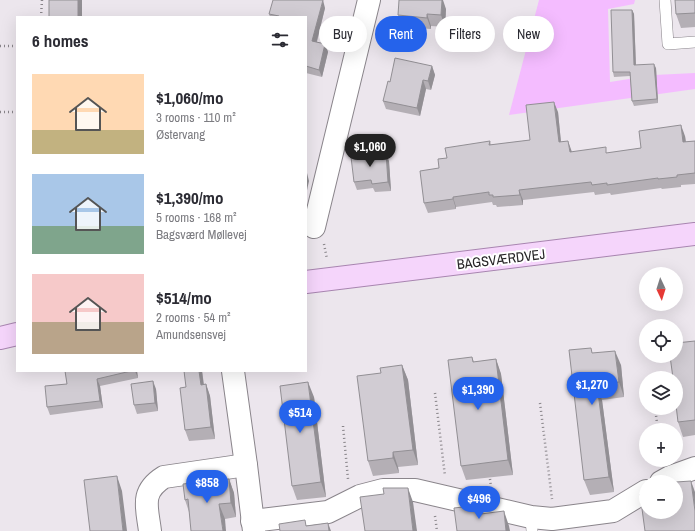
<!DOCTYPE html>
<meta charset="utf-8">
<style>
body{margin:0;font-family:"Archivo Narrow",sans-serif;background:#f2f2f3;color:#2b2b33;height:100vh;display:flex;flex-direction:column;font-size:15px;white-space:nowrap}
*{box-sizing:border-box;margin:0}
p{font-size:13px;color:#7c7c81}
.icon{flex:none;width:22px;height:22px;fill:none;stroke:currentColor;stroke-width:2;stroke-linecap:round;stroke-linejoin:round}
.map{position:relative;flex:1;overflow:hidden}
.details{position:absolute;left:16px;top:16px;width:291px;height:356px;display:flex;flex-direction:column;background:#fff;border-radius:0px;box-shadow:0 4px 16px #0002}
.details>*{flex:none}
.banner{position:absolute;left:319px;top:16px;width:316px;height:36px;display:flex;gap:8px}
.needle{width:26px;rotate:176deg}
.fabs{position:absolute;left:639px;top:267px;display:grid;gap:8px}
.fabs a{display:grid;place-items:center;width:44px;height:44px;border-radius:50%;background:#fff;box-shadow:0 4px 16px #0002;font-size:20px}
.price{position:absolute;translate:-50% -34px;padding:0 9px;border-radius:14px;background:#2563eb;color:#fff;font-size:13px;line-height:26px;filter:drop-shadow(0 1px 2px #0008)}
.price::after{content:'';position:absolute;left:50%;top:24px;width:12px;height:9px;margin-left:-6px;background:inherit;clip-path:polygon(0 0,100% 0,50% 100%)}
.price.active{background:#222;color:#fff}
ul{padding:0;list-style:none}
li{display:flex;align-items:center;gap:12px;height:100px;padding:0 16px}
li span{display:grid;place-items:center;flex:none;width:112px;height:80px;border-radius:0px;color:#555}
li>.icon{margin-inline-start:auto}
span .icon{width:48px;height:48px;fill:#fffc;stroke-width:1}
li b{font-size:17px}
h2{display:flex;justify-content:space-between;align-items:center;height:48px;padding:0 16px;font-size:17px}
.tag{padding:0 14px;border-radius:18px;background:#fff;box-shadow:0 4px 16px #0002;font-size:14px;line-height:36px}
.tag.active{background:#2563eb;color:#fff}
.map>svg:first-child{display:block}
.green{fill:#f4bcff}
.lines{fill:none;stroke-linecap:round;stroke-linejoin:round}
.service-casing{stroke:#8a858b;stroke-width:12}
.minor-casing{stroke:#8a858b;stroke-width:24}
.primary-casing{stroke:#a885b0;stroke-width:24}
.path{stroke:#89858a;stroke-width:2.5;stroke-dasharray:1 3;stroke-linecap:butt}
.service{stroke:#fff;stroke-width:11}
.minor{stroke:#fff;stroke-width:22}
.primary{stroke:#f5d5fb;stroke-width:22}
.wall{fill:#b4afb5}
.shaded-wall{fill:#928f94}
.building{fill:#d1ccd3;stroke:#928f94}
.labels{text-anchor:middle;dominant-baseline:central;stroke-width:4;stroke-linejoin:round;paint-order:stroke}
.street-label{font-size:14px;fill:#272527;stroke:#fff}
</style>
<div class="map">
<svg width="695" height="531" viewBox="0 0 695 531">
<rect width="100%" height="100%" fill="#ece6ed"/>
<polygon class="green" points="539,0 635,0 634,4 608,9 610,82 654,75 695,73 695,89 509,115"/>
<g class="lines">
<g class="service-casing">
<g id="service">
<polyline points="665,0 668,44 695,42"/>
<polyline points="531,517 532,531"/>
</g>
</g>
<g class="minor-casing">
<g id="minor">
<polyline points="314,227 369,0"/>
<polyline points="233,371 246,465 254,531"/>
<polyline points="661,482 670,477 695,468"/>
<polyline points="252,521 328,512 360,496 383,490 415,490 531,517 552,519 613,511 646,491"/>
<path d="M150,531C147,507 140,492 164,477L246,465"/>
</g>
</g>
<g class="primary-casing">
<g id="primary">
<polyline points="306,282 695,234"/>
<polyline points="0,338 17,334"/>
</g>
</g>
<g class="path">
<polyline points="41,17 42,0"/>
<polyline points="0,46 17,46"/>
<polyline points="0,112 17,112"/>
<polyline points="324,244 327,259"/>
<polyline points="435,393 445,476"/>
<polyline points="540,403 552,499"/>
<polyline points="655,408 658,430"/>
<polyline points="343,426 348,479"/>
<polyline points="490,479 491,487"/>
<polyline points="435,516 437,531"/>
</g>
<use href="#service" class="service"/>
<use href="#minor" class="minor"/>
<use href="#primary" class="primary"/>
</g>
<g class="wall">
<polygon points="695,0 695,27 681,28 676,14"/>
<polygon points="325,8 317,42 325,44 328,52 322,77 306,73 306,17 270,17 269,14"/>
<polygon points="446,9 445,27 431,26 431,29 402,27 398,15"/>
<polygon points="632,10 634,14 636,65 656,68 658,103 634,106 632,101 630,76 614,77 613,72"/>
<polygon points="432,66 435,75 431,90 426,89 420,116 386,109 383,101 390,82"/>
<polygon points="558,112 561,142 572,152 608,153 641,148 685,136 686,142 695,141 695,184 681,185 681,187 662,189 661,188 611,195 610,193 595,195 594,192 523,200 523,205 497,207 496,205 493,205 492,202 456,207 456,209 428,213 424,203 439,168 447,158 490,141 491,145 530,140"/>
<polygon points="389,161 391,191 375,192 373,188 357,190 354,182"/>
<polygon points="695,341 695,435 683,437 678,422"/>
<polygon points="593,353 621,365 624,397 602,400 614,492 590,495 584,480"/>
<polygon points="472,357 474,362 496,359 501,374 513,475 466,480 461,466"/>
<polygon points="402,365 408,380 418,465 398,467 399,473 373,476 368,461 381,373"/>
<polygon points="65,371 137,371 138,378 100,386 103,408 50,415 47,407 67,384"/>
<polygon points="202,371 204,384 206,384 210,396 215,439 189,441 185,430 186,387"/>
<polygon points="156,389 158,411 137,414 134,405"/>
<polygon points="314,397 326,497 297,500 292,486"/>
<polygon points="229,479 234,493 236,517 225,519 189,512 185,500"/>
</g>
<g class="shaded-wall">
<rect x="78" y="0" width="4" height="17"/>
<polygon points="323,0 325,8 315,48 312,41"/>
<polygon points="442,0 443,0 446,9 445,27 441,15"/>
<polygon points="632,10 634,14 636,69 634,65"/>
<polygon points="427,14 431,26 431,29 427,18"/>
<polygon points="325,44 328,52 322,77 319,70"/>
<polygon points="654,64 656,68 658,103 657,99"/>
<polygon points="432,66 435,75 431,90 428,81"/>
<polygon points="423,80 426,89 420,116 417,108"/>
<polygon points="554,102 558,112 562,153 559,142"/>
<polygon points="681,125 685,136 687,152 683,142"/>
<polygon points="568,141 572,152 573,162 570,152"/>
<polygon points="386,153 389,161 391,191 388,182"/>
<polygon points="307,173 309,181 306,195 306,176"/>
<polygon points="519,190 523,200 523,205 520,195"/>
<polygon points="453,197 456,207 456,209 453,199"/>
<polygon points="615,351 621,365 624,397 619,382"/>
<polygon points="496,359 501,374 513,475 508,460"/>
<polygon points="402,365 408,380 418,465 413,450"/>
<polygon points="135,371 137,371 138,378"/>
<polygon points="199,371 202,371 205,397 201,385"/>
<polygon points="97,379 100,386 103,408 100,401"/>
<polygon points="153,381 156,389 158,411 155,403"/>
<polygon points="308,382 314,397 326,497 321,482"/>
<polygon points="206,384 210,396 215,439 211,427"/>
<polygon points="597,385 602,400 614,492 609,477"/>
<polygon points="393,452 398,467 399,473 393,458"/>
<polygon points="117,476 122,491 127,531 123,531"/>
<polygon points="229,479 234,493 236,517 231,503"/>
<polygon points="691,481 695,492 695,511"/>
<polygon points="408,488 413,502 417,531 413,531"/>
<polygon points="219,504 225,519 226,531 223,531"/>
<polygon points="480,505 485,520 481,514"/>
<polygon points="504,511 509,526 510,531 506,531"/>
<polygon points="328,523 331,531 329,531"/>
</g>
<g class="building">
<rect x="49" y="0" width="29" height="17"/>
<polygon points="273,0 323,0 312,41 325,44 319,70 306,66 306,17 278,17 279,16 269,14"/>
<polygon points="399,0 442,0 441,15 427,14 427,18 398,15"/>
<polygon points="675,0 695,0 695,13 676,14"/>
<polygon points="611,10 632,10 634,65 654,64 657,99 632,101 630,72 613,72"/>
<polygon points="395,58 432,66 428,81 423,80 417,108 383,101 388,81 390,82"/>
<polygon points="554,102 559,142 568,141 570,152 606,147 606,153 641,148 639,131 681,125 683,142 695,141 695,173 677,175 677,177 658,179 658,178 607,185 607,183 592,185 591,182 519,190 520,195 493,197 493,195 489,195 489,192 453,197 453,199 424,203 420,171 439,168 438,159 447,158 445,148 490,141 489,145 530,140 526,105"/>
<polygon points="386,153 388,182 372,184 371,180 354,182 351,157"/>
<polygon points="695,341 695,420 678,422 676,405 676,378 673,378 670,356 676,356 676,343"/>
<polygon points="591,348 592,353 615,351 619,382 597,385 609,477 584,480 569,350"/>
<polygon points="472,357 473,362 496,359 508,460 461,466 448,360"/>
<polygon points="402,365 413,450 393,452 393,458 368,461 357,376 381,373 380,368"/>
<polygon points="65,371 131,371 97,379 100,401 47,407 45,386 67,384"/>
<polygon points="184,371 199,371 201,385 206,384 211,427 185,430 180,388 186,387"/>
<polygon points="153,381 155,403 134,405 131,384"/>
<polygon points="308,382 321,482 292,486 280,386"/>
<polygon points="117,476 123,531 90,531 84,480"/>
<polygon points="229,479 231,503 219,504 223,531 191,531 188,499 185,500 183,484"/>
<polygon points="691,481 695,511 695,531 645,531 640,494 646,494 646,512 676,512 676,482"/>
<polygon points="383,488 408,488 413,531 365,531 360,497 384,494"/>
<polygon points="480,505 481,514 504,511 506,531 457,531 454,508"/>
<polygon points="305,520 306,526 328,523 329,531 280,531 279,524"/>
</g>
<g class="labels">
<g class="street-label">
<text transform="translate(501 259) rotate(-7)">BAGSVÆRDVEJ</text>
</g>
</g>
</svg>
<div class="fabs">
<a><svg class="needle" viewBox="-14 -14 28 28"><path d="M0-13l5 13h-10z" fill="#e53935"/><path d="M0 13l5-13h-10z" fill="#7c7c81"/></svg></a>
<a><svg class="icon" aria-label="locate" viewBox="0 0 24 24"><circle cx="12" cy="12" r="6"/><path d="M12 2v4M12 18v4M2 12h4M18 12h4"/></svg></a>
<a><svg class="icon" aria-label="layers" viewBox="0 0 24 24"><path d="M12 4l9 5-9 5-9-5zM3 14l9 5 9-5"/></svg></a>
<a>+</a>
<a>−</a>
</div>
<b class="price active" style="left:370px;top:168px">$1,060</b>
<b class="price" style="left:592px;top:406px">$1,270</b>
<b class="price" style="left:478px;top:411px">$1,390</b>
<b class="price" style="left:300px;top:434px">$514</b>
<b class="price" style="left:207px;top:504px">$858</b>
<b class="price" style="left:479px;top:520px">$496</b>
<div class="banner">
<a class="tag">Buy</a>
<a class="tag active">Rent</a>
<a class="tag">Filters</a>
<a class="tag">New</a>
</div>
<section class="details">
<h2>6 homes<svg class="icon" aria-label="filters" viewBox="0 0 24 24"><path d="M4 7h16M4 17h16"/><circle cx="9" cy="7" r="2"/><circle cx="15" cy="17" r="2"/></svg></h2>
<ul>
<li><span style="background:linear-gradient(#ffd9b3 70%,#c2b280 0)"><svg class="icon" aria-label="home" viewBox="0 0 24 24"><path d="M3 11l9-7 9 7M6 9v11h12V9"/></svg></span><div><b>$1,060/mo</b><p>3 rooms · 110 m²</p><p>Østervang</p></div></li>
<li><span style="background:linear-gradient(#a9c7e8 65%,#7fa58c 0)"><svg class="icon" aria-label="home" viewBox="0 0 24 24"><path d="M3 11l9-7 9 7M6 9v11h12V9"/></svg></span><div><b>$1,390/mo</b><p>5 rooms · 168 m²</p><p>Bagsværd Møllevej</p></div></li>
<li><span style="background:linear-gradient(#f6c9c9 60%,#b9a48a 0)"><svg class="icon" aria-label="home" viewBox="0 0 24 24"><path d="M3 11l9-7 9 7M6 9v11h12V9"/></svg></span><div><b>$514/mo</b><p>2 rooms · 54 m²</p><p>Amundsensvej</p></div></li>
</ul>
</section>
</div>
